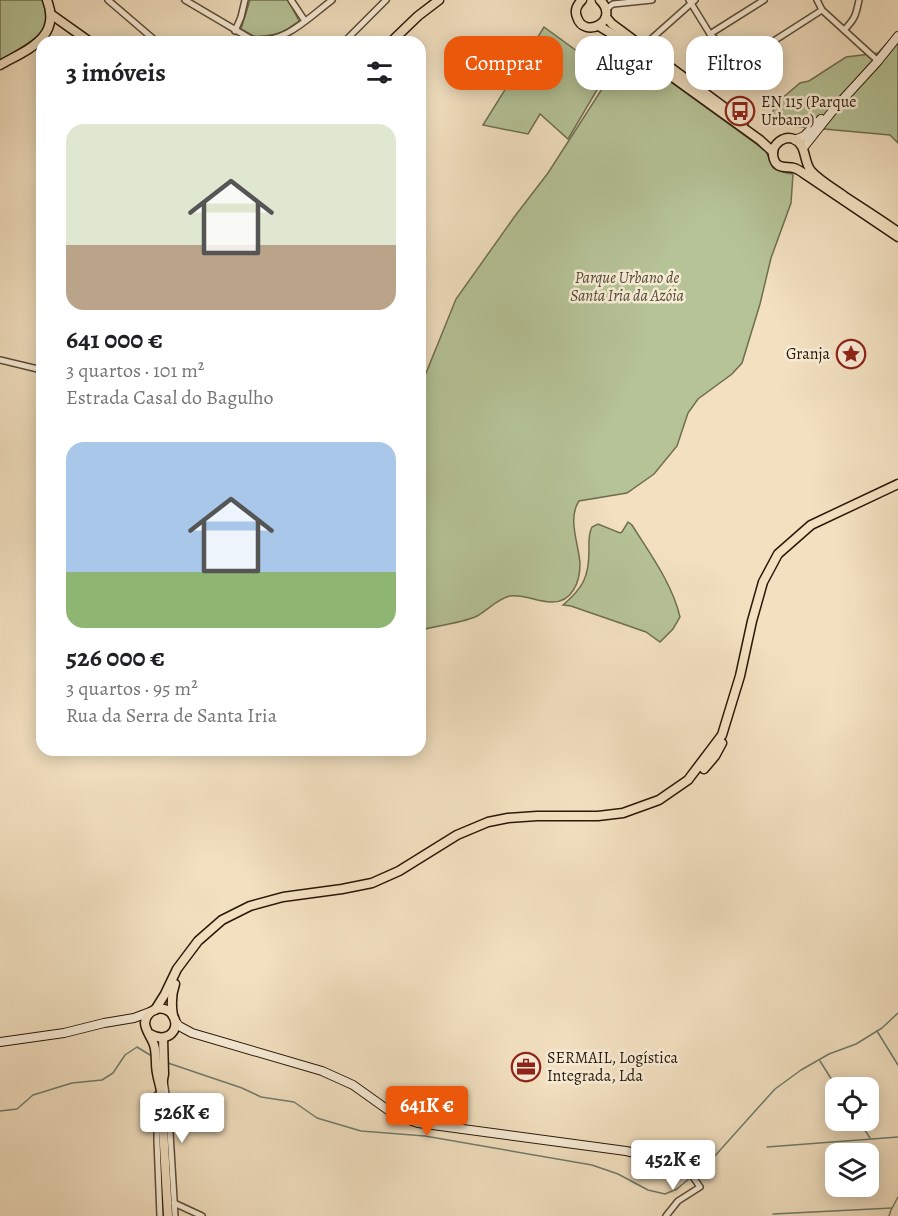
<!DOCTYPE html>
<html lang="pt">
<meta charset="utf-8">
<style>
body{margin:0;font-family:Alegreya,serif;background:#f6f6f6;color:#202124;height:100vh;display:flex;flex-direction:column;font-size:22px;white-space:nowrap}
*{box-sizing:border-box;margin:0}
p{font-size:20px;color:#757577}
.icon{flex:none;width:33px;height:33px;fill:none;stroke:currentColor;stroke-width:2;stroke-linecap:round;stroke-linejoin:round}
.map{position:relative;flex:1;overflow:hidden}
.side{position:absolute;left:36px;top:36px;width:390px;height:720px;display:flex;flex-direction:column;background:#fff;border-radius:18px;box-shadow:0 3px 15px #0003}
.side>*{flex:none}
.banner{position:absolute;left:444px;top:36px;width:363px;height:54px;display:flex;gap:12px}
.controls{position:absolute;left:825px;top:1077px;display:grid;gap:12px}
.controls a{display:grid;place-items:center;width:54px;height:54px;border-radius:12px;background:#fff;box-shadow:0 3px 15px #0003;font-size:30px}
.price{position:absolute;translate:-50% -51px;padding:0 14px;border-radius:6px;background:#fff;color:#222;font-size:20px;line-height:39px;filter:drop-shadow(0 2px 3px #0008)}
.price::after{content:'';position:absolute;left:50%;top:36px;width:18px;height:14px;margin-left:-9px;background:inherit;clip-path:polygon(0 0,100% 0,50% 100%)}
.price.current{background:#ea580c;color:#fff}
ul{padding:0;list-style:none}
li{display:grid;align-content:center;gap:12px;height:318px;padding:0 30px}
li span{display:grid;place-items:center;height:186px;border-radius:18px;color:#555}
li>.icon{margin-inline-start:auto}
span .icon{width:108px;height:108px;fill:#fffc;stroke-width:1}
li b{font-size:26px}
h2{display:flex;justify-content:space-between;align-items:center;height:72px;padding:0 30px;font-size:26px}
.pill{padding:0 21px;border-radius:18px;background:#fff;box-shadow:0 3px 15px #0003;font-size:21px;line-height:54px}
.pill.current{background:#ea580c;color:#fff}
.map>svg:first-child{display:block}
.green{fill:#b5c397;stroke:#6f6e50;stroke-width:1.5}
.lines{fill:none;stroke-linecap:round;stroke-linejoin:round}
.stream{stroke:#6e7b6c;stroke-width:1.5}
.street-casing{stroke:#5b4b36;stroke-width:8}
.secondary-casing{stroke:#291908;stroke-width:10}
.primary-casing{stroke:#291908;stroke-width:11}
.street{stroke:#f7ebd6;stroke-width:5}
.secondary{stroke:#f7ebd6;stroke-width:8}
.primary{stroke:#f2e0c0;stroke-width:8}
.labels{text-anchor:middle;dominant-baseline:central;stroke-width:5;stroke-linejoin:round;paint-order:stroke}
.poi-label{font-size:16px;fill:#291908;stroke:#f7ebd6;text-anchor:start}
.park-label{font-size:16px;font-style:italic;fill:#534c33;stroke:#f7ebd6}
</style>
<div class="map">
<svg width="898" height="1216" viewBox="0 0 898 1216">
<rect width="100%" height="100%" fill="#f2e0c0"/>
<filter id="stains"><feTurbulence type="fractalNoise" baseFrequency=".00333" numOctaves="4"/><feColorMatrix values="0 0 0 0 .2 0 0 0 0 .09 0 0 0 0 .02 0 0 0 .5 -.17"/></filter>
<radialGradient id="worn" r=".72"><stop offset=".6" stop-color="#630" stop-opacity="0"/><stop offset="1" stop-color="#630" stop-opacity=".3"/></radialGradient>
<g class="green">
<path d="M0,0H44C45,4 48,10 48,14C49,40 18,52 0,62Z"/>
<polygon points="250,0 288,0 299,21 280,34 255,37 241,29"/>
<polygon points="544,27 607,73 568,139 540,114 528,134 483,125"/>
<polygon points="898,40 898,143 890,135 769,124 770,116 779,101 800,83 809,81 846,57 878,53 889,41"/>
<path d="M627,50L766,151C773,168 773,171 793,174L791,203L771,258L760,304L742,363L732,374L698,399L688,413L677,446L654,474L627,493L579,501C567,519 579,544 580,564C580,582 572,603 551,602C537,602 524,594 510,596C498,598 486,612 475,617C460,623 437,626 421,630L420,629V388L456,299L515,216L548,173Z"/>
<path d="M628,522L632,525C650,554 672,583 680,617L673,629L660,642L646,632L571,606L563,605C583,588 589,577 589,550C589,542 588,535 592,527L598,524L620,533L622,532Z"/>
</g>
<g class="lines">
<g class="stream">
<polyline points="877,1031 898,1065"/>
<polyline points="820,1061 837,1088"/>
<polyline points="168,1063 242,1088 261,1097 294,1102 317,1118 361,1131 425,1136 592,1165 618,1174 648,1190 665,1194 677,1189 691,1177"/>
<polyline points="0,1111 17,1109 33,1095 72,1083 102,1080 113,1073 125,1055 137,1047 150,1055"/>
<polyline points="858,1120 870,1138"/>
<polyline points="767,1147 898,1137"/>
<polyline points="695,1174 713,1158 775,1089 801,1070 829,1054 856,1044 882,1028 898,1013"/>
<polyline points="773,1214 892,1208"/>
<polyline points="889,1216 891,1210 898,1197"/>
</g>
<g class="street-casing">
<g id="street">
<polyline points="108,0 157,42"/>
<path d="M185,0L251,39C284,45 307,19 332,0"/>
<polyline points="291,0 305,21"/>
<polyline points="689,0 710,34 735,58 740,60 744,60 822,10"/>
<polyline points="817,0 822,10 878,61"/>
<polyline points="606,11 610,6 613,4 652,0"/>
<path d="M844,30C855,19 856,15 859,0"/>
<polyline points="235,31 241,17 245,0"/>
<polyline points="710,34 764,0"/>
<polyline points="650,40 695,0"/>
<polyline points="344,42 386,0"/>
<polyline points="0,360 42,370"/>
<polyline points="164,1080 169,1116 175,1216"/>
<polyline points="157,1095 157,1140 160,1216"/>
<polyline points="174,1203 202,1216"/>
<polyline points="666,1216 678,1201 700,1187 684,1164"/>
</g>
</g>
<g class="secondary-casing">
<g id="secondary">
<polyline points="795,140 804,136 821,119"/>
<polyline points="803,148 834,109 878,61 898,36"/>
<polyline points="175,1021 179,1026 192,1033 322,1071 353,1085 395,1115 418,1123 626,1151 684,1164"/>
<polyline points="0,1042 64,1033 104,1023 134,1018 150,1012"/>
</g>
</g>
<g class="primary-casing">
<g id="primary">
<path d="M582,0C577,5 574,10 577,17C584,40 621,21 600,0"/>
<polyline points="52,15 90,42"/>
<polyline points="606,17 612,24 744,122"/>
<polyline points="599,26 617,37 760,140 773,152"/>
<polyline points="391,42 418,16 439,0"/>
<path d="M0,65C26,50 62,38 47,0"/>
<path d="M898,232C880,219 862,208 844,196C833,188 820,181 811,171C803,161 807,145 794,139C784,135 772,144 773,155C775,170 785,166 794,168C798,169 803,173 806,175L898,237"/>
<polyline points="704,769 715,756 722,743"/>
<polyline points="155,1010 165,994 177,969 198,941 222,920 250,906 283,897 342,889 372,883 399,871 457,835 488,822 508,818 537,816 598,816 623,813 659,800 688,780 722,735 740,676 752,621 763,582 778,554 811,525 898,484"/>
<path d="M173,1016C171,1004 171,995 175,984"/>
<path d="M150,1034C171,1046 183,1024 170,1012C160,1004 146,1011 145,1023C145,1030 152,1038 154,1045C157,1054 155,1064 157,1073C158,1079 160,1085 161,1091L168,1216"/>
<polyline points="162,1085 164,1074 163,1038"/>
</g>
</g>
<use href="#street" class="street"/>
<use href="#secondary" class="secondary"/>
<use href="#primary" class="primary"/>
</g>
<defs>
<g id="bus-ring" transform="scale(1.5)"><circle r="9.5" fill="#f7ebd6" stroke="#8f2418" stroke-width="1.5"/><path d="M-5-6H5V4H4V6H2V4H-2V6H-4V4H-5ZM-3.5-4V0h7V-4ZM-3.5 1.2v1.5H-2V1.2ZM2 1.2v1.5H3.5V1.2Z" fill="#8f2418"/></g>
<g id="sight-ring" transform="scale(1.5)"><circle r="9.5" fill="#f7ebd6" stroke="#8f2418" stroke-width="1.5"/><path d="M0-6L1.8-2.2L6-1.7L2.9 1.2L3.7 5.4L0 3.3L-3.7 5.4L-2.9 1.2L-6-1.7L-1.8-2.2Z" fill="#8f2418"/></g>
<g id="office-ring" transform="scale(1.5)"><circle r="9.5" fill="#f7ebd6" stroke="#8f2418" stroke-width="1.5"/><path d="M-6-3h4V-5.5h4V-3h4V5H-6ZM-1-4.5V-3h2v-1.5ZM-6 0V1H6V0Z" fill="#8f2418"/></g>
</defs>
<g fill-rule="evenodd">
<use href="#bus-ring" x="740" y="111"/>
<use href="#sight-ring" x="851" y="354"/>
<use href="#office-ring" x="526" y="1067"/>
</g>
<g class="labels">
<g class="poi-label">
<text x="761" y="102">EN 115 (Parque<tspan x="761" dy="18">Urbano)</tspan></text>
<text x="830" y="354" text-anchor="end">Granja</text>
<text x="547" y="1058">SERMAIL, Logística<tspan x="547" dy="18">Integrada, Lda</tspan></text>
</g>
<g class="park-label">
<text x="627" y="278">Parque Urbano de<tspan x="627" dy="18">Santa Iria da Azóia</tspan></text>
</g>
</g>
<rect width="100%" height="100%" filter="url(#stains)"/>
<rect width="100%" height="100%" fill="url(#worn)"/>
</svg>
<div class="controls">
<a><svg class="icon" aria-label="locate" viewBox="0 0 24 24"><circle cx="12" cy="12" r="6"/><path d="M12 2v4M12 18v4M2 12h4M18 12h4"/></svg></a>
<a><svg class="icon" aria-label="layers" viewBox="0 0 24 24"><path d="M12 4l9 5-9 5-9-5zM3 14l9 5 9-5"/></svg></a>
</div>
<b class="price current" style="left:427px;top:1137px">641K €</b>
<b class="price" style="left:182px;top:1144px">526K €</b>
<b class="price" style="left:673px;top:1191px">452K €</b>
<div class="banner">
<a class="pill current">Comprar</a>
<a class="pill">Alugar</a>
<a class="pill">Filtros</a>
</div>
<section class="side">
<h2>3 imóveis<svg class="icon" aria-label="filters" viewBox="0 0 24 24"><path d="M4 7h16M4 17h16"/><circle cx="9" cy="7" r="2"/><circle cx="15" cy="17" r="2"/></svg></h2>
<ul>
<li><span style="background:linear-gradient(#dfe7d0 65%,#b9a48a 0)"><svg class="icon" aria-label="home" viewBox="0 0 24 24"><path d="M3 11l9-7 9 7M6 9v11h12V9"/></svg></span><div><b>641 000 €</b><p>3 quartos · 101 m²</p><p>Estrada Casal do Bagulho</p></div></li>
<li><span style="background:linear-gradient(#a9c7e8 70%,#8fb573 0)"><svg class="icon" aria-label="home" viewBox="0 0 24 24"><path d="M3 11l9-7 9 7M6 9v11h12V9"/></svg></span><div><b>526 000 €</b><p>3 quartos · 95 m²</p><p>Rua da Serra de Santa Iria</p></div></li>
</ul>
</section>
</div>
